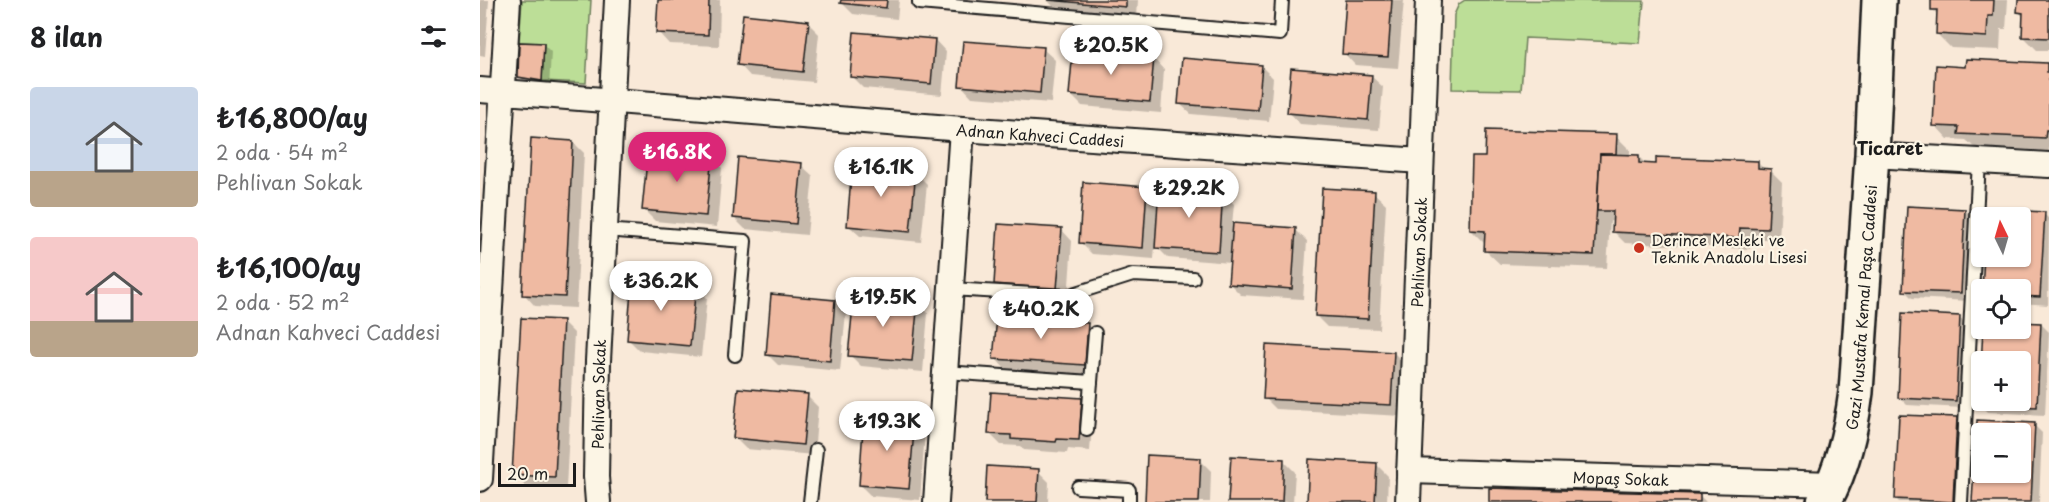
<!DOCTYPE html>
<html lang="tr">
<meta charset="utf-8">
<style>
body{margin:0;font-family:"Playpen Sans",sans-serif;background:#f2f2f2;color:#202124;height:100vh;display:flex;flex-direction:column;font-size:22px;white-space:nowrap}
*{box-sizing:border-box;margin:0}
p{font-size:20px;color:#757577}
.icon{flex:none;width:33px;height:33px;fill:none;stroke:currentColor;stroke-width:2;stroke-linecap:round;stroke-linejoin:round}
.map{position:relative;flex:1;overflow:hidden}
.drawer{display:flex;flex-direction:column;background:#fff;width:480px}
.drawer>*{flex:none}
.needle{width:39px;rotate:355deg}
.controls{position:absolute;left:1491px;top:207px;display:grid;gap:12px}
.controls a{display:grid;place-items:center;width:60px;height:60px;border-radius:6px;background:#fff;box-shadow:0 2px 4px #0004;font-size:30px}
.scale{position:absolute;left:18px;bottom:15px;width:78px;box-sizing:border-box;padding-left:6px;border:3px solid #1c1c1c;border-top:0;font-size:16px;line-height:21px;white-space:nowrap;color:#1c1c1c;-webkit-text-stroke:4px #fcf5e5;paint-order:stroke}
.price{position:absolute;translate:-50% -51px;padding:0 14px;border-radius:21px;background:#fff;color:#222;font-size:20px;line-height:39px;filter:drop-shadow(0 2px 3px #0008)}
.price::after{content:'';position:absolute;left:50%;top:36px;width:18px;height:14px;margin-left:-9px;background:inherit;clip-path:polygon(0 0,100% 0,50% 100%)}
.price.on{background:#db2777;color:#fff}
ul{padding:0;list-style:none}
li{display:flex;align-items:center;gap:18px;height:150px;padding:0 30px}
li span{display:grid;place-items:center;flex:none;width:168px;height:120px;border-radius:6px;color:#555}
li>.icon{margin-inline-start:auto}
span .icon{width:72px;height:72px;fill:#fffc;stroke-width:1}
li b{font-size:26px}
h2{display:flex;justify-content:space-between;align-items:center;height:72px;padding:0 30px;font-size:26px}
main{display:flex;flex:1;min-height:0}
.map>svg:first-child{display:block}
.green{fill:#bcde97;stroke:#6c7d5a;stroke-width:1.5}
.shadow{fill:#0003;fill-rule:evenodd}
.building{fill:#efbaa2;stroke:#1c1c1c;stroke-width:1.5;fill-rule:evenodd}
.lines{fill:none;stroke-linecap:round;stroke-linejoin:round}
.lane-casing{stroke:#1c1c1c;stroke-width:16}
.street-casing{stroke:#1c1c1c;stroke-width:28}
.secondary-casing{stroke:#1c1c1c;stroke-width:38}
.lane{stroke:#fcf5e5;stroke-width:12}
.street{stroke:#fcf5e5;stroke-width:24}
.secondary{stroke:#fcf5e5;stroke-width:33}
.poi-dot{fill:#c8321e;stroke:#fcf5e5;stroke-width:2}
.labels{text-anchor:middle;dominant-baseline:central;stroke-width:4.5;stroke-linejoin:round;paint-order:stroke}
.street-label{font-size:15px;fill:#1c1c1c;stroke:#fcf5e5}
.poi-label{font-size:15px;fill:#1c1c1c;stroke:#fcf5e5;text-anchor:start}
.quarter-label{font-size:18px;font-weight:bold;fill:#1c1c1c;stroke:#fcf5e5}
</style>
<main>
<section class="drawer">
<h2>8 ilan<svg class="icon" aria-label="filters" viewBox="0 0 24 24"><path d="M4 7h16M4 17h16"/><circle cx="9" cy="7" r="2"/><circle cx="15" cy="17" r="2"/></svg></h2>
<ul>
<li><span style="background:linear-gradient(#c9d6e8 70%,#b9a48a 0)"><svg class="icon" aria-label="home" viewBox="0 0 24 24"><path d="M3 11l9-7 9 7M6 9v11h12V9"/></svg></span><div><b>₺16,800/ay</b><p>2 oda · 54 m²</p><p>Pehlivan Sokak</p></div></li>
<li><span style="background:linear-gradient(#f6c9c9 70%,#b9a48a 0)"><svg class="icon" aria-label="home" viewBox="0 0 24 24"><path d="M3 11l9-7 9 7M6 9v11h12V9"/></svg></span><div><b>₺16,100/ay</b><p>2 oda · 52 m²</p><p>Adnan Kahveci Caddesi</p></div></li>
</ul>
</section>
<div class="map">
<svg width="1569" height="502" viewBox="0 0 1569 502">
<rect width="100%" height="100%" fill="#f9e9d8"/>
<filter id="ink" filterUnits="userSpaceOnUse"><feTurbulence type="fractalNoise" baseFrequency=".0167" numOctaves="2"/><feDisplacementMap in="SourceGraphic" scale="12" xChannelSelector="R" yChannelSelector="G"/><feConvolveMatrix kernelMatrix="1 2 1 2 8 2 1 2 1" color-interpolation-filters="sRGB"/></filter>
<g filter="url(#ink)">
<g class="green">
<polygon points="42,0 111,0 106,83 62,81 64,43 39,42"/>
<polygon points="985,0 1164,1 1160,43 1045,38 1041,90 972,89 974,15 979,4"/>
</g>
<g class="shadow">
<polygon points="0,0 9,0 5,56 0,55"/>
<polygon points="179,0 240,0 239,46 189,44 178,32"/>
<polygon points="362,0 419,0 417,19 373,14 362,3"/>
<polygon points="567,0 658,0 657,17 578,11"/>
<polygon points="868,0 924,0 918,68 875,65 864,53"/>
<polygon points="1453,0 1528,0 1526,29 1521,29 1520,50 1471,48 1457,34 1458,15 1452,9"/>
<polygon points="1539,0 1569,0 1569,50 1557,50 1543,36 1544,18 1539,12"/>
<polygon points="328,23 339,34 334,82 270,76 259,64"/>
<polygon points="455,40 466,52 462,95 383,88 372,77"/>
<polygon points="63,44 71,52 69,88 48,85 40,77"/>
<polygon points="563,49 575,60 571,103 492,97 481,85"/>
<polygon points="673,58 684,70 681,113 602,106 591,95"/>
<polygon points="1567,64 1569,67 1569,151 1494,147 1486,140 1468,139 1455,125 1486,68"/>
<polygon points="782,67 793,78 789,121 711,114 699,103"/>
<polygon points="891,76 903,87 899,130 820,124 809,112"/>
<polygon points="1136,136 1150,150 1150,156 1159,157 1167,165 1278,163 1285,170 1291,171 1302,182 1299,240 1270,238 1270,249 1145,243 1133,231 1134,222 1130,221 1127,268 1020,264 1006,251 1005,244 991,230 1007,159"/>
<polygon points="93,142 104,153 96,308 55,306 44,294"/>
<polygon points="231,157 242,168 237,227 175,221 164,210"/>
<polygon points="321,165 333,176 327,235 265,229 254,218"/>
<polygon points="436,173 447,184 441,242 380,236 368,225"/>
<polygon points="666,189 679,202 742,193 754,204 752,225 816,230 827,241 823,299 761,295 750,284 751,263 688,258 675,245 674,259 612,254 601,243"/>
<polygon points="894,193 906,204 899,329 847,327 836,316"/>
<polygon points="1485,210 1493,218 1489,301 1432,298 1424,290"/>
<polygon points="1564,214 1569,219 1568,305 1540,303 1540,256"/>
<polygon points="581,229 592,241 588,300 526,295 515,284"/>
<polygon points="216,287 227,298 221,357 160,351 148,339"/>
<polygon points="354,302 366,313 360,371 298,365 287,354"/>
<polygon points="437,302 448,313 443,372 381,366 370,355"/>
<polygon points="1479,317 1487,325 1483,408 1427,405 1419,397"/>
<polygon points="585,319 589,324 607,325 619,336 616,376 526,370 515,358 541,320"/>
<polygon points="83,322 94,333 86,488 45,486 34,474"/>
<polygon points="1561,324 1569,332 1565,415 1508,412 1500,404 1502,400 1540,400 1540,328"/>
<polygon points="914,353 925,364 922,416 796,409 785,398"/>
<polygon points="327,396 338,407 334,455 266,449 255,438"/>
<polygon points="601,399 613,411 610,451 588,449 587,453 544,450 540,446 521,445 509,433"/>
<polygon points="1477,419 1485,427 1481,502 1419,502 1416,499"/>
<polygon points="434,421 445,432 440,500 391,496 380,485"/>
<path d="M1498,422L1554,425L1562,433L1559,502H1494ZM1502,434H1540V472H1502Z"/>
<polygon points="720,460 731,471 730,502 666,502"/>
<polygon points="803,460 815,472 813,502 750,502"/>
<polygon points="896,464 908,476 907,502 829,502"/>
<polygon points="558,471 569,482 568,502 507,502"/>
<polygon points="1219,495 1226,502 1010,502"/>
</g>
<g class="building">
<polygon points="178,0 229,0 228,35 176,33"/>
<polygon points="361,0 407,0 406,8 360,3"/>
<polygon points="568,0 646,0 646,7"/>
<polygon points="866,0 912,0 908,57 862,54"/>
<polygon points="1451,0 1514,0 1513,16 1508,16 1507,37 1456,34 1457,10 1451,10"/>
<polygon points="1538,0 1569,0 1569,38 1542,37 1543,13 1537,12"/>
<polygon points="263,14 329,21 323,72 257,65"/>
<polygon points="374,32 455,39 451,84 370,77"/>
<polygon points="483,41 564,47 560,93 479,86"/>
<polygon points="39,42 64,43 62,81 38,77"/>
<polygon points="593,50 674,57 670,102 589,95"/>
<polygon points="702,58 782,65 778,110 698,104"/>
<polygon points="1486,59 1567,63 1567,72 1569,72 1569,130 1566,130 1565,138 1478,134 1479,127 1453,126 1456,65 1485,67"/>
<polygon points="811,68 892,75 888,120 807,113"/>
<polygon points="1006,130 1137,134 1136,154 1120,154 1114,255 1004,251 1005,231 990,230 992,157 1005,157"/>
<polygon points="51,138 93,141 85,297 42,295"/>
<polygon points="168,150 232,155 226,216 162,210"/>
<polygon points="1120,154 1159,155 1159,163 1176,164 1176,157 1278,161 1278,168 1291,169 1288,229 1260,228 1259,238 1132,232 1133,211 1117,211"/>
<polygon points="258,157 322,163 316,224 253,218"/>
<polygon points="372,165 436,171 430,232 367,226"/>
<polygon points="603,182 667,187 663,248 599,243"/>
<polygon points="679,187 743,191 739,252 675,248"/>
<polygon points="842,188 895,191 888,319 835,316"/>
<polygon points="1427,206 1485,209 1481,293 1423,291"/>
<polygon points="1506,209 1565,212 1560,297 1540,296 1540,290 1502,290 1504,256 1540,256 1540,218 1506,218"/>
<polygon points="753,223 816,228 812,289 748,284"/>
<polygon points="518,224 582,228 577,289 514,284"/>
<polygon points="152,279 216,285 210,346 147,340"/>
<polygon points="291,294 355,300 350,361 286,355"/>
<polygon points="374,295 438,301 432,361 368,356"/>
<polygon points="1422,313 1480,316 1476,401 1418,398"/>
<polygon points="540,315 586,318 586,322 608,323 605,365 513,359 517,317 540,319"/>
<polygon points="41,318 83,320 75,477 32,475"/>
<path d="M1540,322L1561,323L1557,407L1499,405L1503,328H1540ZM1502,362H1540V400H1502Z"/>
<polygon points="786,345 914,352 911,405 783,399"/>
<polygon points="258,388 328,394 323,445 253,438"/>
<polygon points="511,392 602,398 599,440 577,439 576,442 531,439 531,435 508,434"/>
<polygon points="384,415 435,419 429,489 379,485"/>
<polygon points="1419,415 1477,417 1473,502 1415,499"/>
<path d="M1497,420L1555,423L1551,502H1492ZM1502,434H1540V472H1502Z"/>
<polygon points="667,455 721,458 719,502 665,502"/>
<polygon points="751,456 804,459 802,502 748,502"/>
<polygon points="829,459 897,463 895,502 827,502"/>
<polygon points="507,466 559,469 557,502 505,502"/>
<polygon points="1009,488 1220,494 1220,502 1009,502"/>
</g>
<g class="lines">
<g class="lane-casing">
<g id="lane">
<polyline points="439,0 439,3 800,34 802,0"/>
<polyline points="125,230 265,241 255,355"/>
<polyline points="471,289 587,296 653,275 713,278"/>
<polyline points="465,372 611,382 615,333"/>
<polyline points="607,430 611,382"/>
<polyline points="598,487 649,490 649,502"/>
<polyline points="330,502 336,450"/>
<polyline points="1481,502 1499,161"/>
</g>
</g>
<g class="street-casing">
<g id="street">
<path id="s1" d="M0,90L482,129L941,161"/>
<polyline points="1392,155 1569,165"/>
<path id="s2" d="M929,471L1352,484"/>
<polyline points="0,479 28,0"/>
<path id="s3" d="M118,502L116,477L118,361L137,0"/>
<polyline points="456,502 482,129"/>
<path id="s4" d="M928,502L948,0"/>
</g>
</g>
<g class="secondary-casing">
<g id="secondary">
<path id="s5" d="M1344,502C1363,468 1371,430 1376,392L1392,155L1399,0"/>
</g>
</g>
<use href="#lane" class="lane"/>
<use href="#street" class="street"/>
<use href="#secondary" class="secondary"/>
</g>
</g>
<circle class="poi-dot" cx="1159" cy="248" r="6"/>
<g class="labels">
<g class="street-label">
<text stroke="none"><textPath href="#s1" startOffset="562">Adnan Kahveci Caddesi</textPath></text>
<text stroke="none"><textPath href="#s4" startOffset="250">Pehlivan Sokak</textPath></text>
<text stroke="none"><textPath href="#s5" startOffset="200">Gazi Mustafa Kemal Paşa Caddesi</textPath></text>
<text stroke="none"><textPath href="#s3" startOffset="108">Pehlivan Sokak</textPath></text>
<text stroke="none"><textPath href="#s2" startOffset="212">Mopaş Sokak</textPath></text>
</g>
<g class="poi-label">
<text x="1171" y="239">Derince Mesleki ve<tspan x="1171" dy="17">Teknik Anadolu Lisesi</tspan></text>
</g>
<g class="quarter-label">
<text x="1410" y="147">Ticaret</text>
</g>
</g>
</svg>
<div class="controls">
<a><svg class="needle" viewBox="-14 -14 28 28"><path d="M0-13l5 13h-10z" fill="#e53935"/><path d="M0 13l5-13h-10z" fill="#757577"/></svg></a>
<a><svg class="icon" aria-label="locate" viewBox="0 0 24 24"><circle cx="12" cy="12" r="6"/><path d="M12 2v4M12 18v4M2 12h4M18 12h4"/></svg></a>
<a>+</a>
<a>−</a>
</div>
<div class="scale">20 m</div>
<b class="price" style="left:631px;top:76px">₺20.5K</b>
<b class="price on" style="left:197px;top:183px">₺16.8K</b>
<b class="price" style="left:401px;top:198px">₺16.1K</b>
<b class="price" style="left:709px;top:219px">₺29.2K</b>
<b class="price" style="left:181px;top:312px">₺36.2K</b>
<b class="price" style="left:403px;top:328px">₺19.5K</b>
<b class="price" style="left:561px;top:340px">₺40.2K</b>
<b class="price" style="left:407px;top:452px">₺19.3K</b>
</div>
</main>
